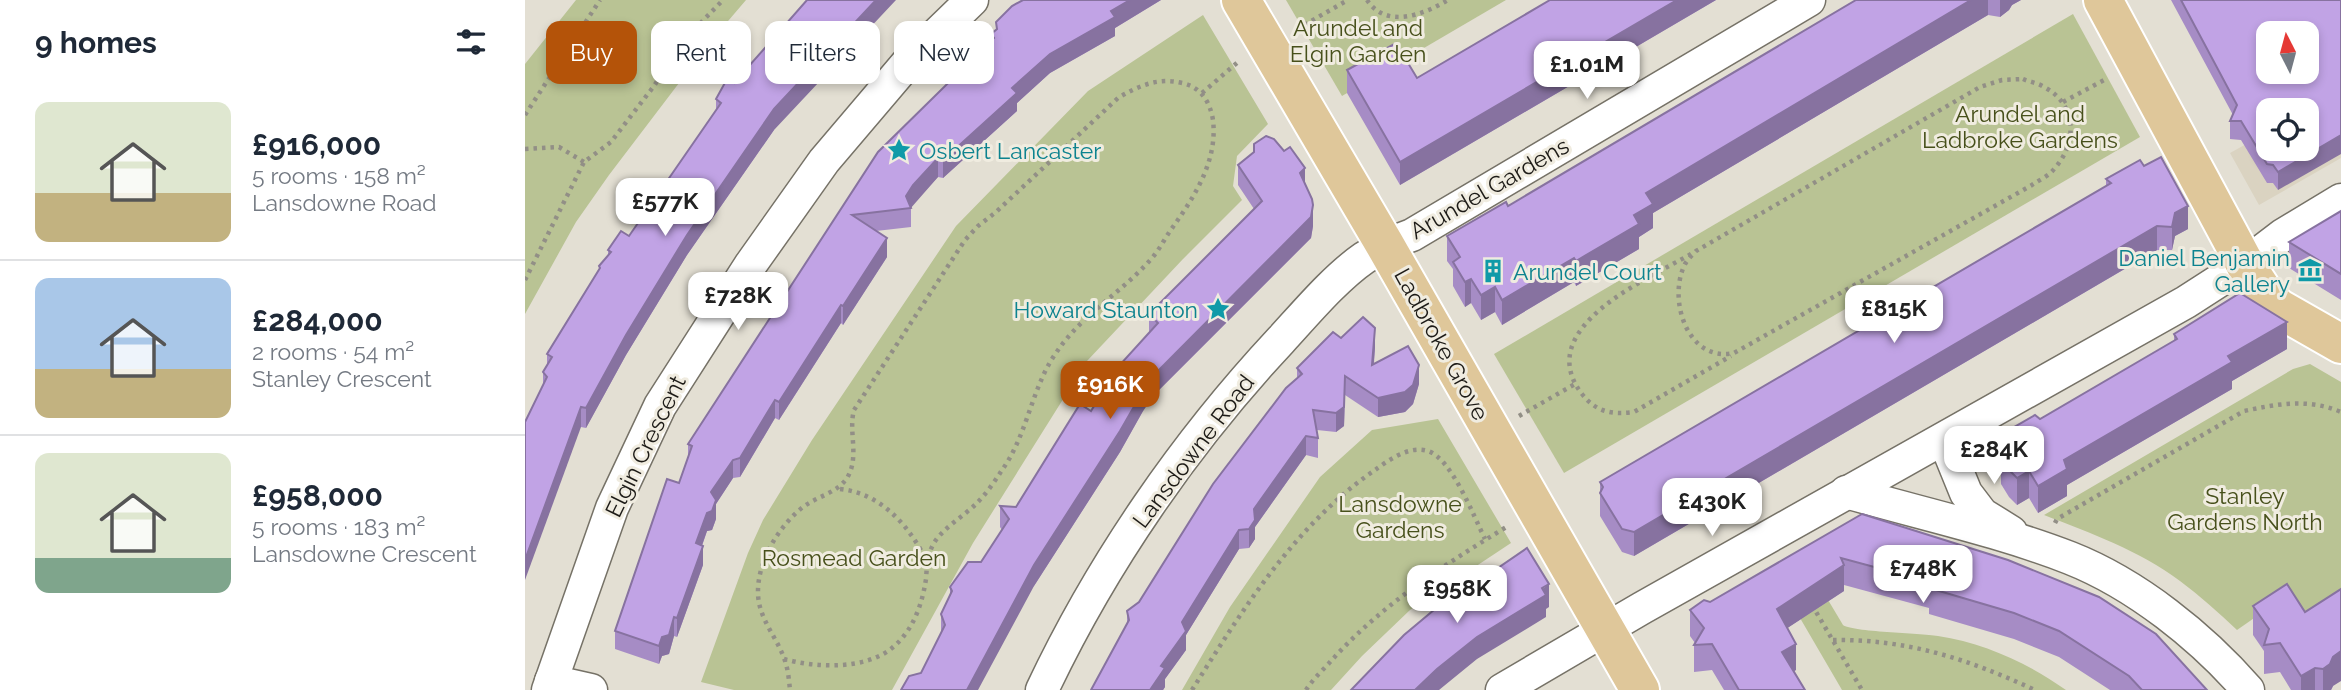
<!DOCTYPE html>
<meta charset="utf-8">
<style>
body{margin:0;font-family:Raleway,sans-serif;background:#f6f6f7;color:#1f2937;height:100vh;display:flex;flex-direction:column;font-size:26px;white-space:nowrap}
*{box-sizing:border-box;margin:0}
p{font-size:23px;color:#747a83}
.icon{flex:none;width:38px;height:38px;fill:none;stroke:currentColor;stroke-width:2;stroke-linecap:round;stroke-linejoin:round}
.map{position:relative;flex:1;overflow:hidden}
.sheet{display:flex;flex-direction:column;background:#fff;width:525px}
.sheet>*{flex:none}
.hud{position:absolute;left:21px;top:21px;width:665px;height:63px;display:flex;gap:14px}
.needle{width:46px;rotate:354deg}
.controls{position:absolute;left:1731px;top:21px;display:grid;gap:14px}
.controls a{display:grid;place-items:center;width:63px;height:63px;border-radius:14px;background:#fff;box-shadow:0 4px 10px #0003;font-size:35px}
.price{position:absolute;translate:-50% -60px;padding:0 16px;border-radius:14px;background:#fff;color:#222;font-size:23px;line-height:46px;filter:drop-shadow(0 2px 4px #0008)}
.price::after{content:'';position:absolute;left:50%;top:42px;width:21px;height:16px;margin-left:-10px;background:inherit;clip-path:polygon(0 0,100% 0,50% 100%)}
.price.current{background:#b45309;color:#fff}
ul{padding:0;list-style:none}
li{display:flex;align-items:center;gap:21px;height:175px;padding:0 35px}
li+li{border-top:2px solid #e0e1e3}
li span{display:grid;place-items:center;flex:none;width:196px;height:140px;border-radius:14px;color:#555}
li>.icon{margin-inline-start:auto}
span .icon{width:84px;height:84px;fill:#fffc;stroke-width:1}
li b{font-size:30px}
h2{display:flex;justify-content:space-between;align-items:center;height:84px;padding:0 35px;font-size:30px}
.pill{padding:0 24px;border-radius:14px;background:#fff;box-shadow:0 4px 10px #0003;font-size:24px;line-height:63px}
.pill.current{background:#b45309;color:#fff}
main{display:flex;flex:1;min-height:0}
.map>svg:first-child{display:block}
.built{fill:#dad3c1}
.green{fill:#b9c394}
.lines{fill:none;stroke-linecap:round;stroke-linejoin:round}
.minor-casing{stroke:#767267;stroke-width:35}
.major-casing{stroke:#fff;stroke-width:42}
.path{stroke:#928f86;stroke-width:4.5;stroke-dasharray:3.5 5;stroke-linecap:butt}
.minor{stroke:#fff;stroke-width:32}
.major{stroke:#dfc79a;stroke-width:38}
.wall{fill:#a68cc5}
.shaded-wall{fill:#8772a0}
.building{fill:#c1a3e5;stroke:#8772a0;stroke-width:2;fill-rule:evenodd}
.labels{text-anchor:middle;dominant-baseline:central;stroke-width:6;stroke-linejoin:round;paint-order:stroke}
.park-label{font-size:23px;fill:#47501b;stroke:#f0ece0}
.culture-label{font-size:23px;fill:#0d838f;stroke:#f0ece0;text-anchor:start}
.street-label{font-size:23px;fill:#1d1b17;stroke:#f0ece0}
</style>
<main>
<section class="sheet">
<h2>9 homes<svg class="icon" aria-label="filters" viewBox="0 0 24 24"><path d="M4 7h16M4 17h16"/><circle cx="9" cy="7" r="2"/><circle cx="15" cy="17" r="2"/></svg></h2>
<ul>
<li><span style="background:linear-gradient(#dfe7d0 65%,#c2b280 0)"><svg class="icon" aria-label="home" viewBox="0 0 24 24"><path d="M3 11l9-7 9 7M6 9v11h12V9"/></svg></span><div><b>£916,000</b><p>5 rooms · 158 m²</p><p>Lansdowne Road</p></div></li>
<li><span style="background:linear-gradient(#a9c7e8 65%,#c2b280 0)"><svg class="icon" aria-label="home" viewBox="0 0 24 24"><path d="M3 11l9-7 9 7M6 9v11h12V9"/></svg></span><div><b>£284,000</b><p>2 rooms · 54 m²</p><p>Stanley Crescent</p></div></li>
<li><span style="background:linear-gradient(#dfe7d0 75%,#7fa58c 0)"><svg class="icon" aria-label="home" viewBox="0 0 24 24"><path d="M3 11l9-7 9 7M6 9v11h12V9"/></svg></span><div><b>£958,000</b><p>5 rooms · 183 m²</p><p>Lansdowne Crescent</p></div></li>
</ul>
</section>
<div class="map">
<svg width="1816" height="690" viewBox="0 0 1816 690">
<rect width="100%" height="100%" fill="#e3dfd3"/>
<polygon class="built" points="1816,93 1816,158 1734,205 1705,153 1743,132 1743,149 1782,149"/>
<g class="green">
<polygon points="51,0 221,0 186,41 84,175 51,222 0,314 0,64"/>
<polygon points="761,0 981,0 817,96"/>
<polygon points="1548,14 1615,137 1039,473 969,354"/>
<polygon points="678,15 743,124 712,156 708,186 717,200 658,259 562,361 448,543 367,690 209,690 176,682 223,553 238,520 287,440 431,226 563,91"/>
<path d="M1785,364L1816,382V609L1781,631L1758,598L1712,630C1694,613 1675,596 1655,581C1615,551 1566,533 1519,515L1768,369Z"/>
<polygon points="913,419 986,543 885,610 837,656 806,690 657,690 705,607 795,477 847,430"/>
<path d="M1278,558L1318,625C1327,632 1395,633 1413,636C1459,643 1503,663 1541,690H1317L1250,575Z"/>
</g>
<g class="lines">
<g class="minor-casing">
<g id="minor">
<polyline points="1419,439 1441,493 1457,514 1486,532"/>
<path d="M1321,492C1394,513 1476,531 1545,558C1611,584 1677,637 1723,690"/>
<polyline points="26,681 66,690"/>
<polyline points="23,690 87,508 135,406 226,264 299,161 384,61 447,0"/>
<path d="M517,690C577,563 660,443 756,340C780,314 810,278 839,258C854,248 870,241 887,235L1284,0"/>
<polyline points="977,690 1117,608 1661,302 1720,264 1758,235 1816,200"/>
</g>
</g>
<g class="major-casing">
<g id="major">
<polyline points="716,0 860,245 1115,690"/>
<polyline points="1578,0 1720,264 1741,296 1753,308 1816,344"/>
</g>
</g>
<g class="path">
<path d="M842,0C861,29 898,15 923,0"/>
<polyline points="772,29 823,0"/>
<path d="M1498,79C1505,82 1513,83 1519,87C1552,104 1553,143 1529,169C1524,176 1514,180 1507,185L1209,353C1163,363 1142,300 1160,264C1163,259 1167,255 1171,251L1455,87L1477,80Z"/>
<polyline points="677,93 713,62"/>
<polyline points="1538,102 1583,78"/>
<polyline points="0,115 75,0"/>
<polyline points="0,149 34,147 59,162"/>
<path d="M1166,254C1123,279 1006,328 1057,394C1071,412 1087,415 1109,412L1206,356"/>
<polyline points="0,280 59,162 86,142 129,86 157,42 198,0"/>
<polyline points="994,416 1050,384"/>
<path d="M315,489C355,493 384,525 401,560"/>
<path d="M1530,523L1532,519L1719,411C1752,404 1783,398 1816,412"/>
<polyline points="1287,605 1337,690"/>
<path d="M1308,640C1382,639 1443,659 1510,690"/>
<path d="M259,659C291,668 340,670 367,648C388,631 397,605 401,579C402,566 402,555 409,543C418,528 439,516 452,503C461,494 470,481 477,470C501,437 506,393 527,359C555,314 595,295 627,258C634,250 639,240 645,231C668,199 693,162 688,120C685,102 676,87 657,83C633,77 613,86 593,98L471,212L453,226L440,240L329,410C323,432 335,457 322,478C312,493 293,496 278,507C253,527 232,562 233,594C234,619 251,636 259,658C263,668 264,680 265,690"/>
<path d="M667,690C718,609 770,525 850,470C864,460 884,445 903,451C927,459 949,517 960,539"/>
<path d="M781,690C788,679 798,670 806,661C856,605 919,565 983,526"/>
</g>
<use href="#minor" class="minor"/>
<use href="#major" class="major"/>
</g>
<g class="wall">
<polygon points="498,0 636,0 590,28 590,36 525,73 492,103 492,111 418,178 413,177 388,204 386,207 386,227 351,231 362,257 318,325 316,323 254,420 250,418 215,477 208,478 191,504 191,519 187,530 182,531 177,546 178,565 152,637 149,636 144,654 137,656 134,664 90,649 90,631 154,483 163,457 163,444 353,152 466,41 466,34 471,30 471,22"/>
<polygon points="1025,0 1191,0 875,185 822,93 822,70 892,78"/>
<polygon points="1331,0 1496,0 1487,5 1484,10 1475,17 1463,15 1128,213 1128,228 1114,237 1114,249 1051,286 1049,282 977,325 970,312 956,320 946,303 940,307 928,286 928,269 922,261 922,236 983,206"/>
<polygon points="1646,0 1816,0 1753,190 1748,183 1742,183 1716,140 1705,139 1705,121 1708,115"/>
<polygon points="191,99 249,130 162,255 101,355 61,428 56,427 18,384 18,372 22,366 22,354 74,270 74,266 83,256 83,250 104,236 191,111"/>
<polygon points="713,165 780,185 788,226 786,238 629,395 618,411 595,452 509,586 396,673 416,633 416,614 425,596 425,587 456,562 477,530 475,527 475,506 491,507 566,411 624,333 624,314 729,209 713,185"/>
<polygon points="1581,179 1663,229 1650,236 1647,250 1632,250 1109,556 1097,552 1075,516 1075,482 1581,186"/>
<polygon points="1816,211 1816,300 1764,268 1764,242"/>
<polygon points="1649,334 1762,349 1707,381 1707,389 1542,485 1542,496 1513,513 1504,498 1492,505 1484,497 1476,484 1476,471 1472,464 1472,437 1515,419 1649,341"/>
<polygon points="816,338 850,347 849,364 894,384 888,404 880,412 853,417 820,395 819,426 811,432 792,430 793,438 793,458 781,455 730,527 730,539 724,548 714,549 661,635 661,650 640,679 640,687 638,690 566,690 602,624 602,611 614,602 772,379 772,368"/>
<polygon points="1337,514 1682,690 1585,690 1534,657 1489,639 1404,614 1404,608 1319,585 1319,591 1262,628 1271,670 1269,671 1280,690 1199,690 1187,670 1169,672 1169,645 1170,643 1165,636 1165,610 1185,602"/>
<polygon points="1762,584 1808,686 1806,690 1766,690 1755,672 1739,674 1739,651 1728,635 1728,606"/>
</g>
<g class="shaded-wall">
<polygon points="351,0 371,0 249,130 162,255 101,355 61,428 61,408 101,335 162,235 249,109"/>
<polygon points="605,0 636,0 590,28 590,36 525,73 492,103 492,111 418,178 418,160 487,88 525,54 586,11"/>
<polygon points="1152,0 1191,0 875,185 875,162"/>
<polygon points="1446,0 1463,0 1463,15 1128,213 1128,228 1114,237 1114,249 1051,286 1051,261 1109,215 1121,193"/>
<polygon points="1475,0 1496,0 1487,5 1484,10 1475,17"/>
<polygon points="1816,135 1816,154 1753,190 1753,172"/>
<polygon points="413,158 413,177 385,209 381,196 388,185"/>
<polygon points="780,168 780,188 775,173"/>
<polygon points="788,205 788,226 786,238 629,395 618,411 595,452 509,586 453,690 442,690 509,565 618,391 629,375"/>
<polygon points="1663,206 1663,229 1650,236 1647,250 1647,227 1650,213"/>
<polygon points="1632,226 1632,250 1109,556 1109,532"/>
<polygon points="362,238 362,257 318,325 318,306"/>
<polygon points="1049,258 1049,282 977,325 977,300"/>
<polygon points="946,279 946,303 940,307 940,282"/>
<polygon points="970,287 970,312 956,320 956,295"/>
<polygon points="316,305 316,323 254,420 254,402"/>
<polygon points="1762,322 1762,349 1707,381 1707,389 1542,485 1542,496 1513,513 1513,486 1539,460 1703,356"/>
<polygon points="850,328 850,347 847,384 847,365"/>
<polygon points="894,365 894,384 888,404 880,412 853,417 853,398"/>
<polygon points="820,395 819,426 811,432 811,413"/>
<polygon points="250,400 250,418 215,477 215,458"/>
<polygon points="56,407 56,427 0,580 0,560"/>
<polygon points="781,436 781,455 730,527 730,539 724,548 724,529 729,509"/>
<polygon points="208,460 208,478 191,504 191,519 187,530 182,531 171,562 171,543 182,513 186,492"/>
<polygon points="1504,471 1504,498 1492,505 1492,478"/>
<polygon points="714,530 714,549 661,635 661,650 640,679 640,687 638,690 625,690 657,622"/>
<polygon points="178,546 178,565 152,637 152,618"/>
<polygon points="1319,565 1319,591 1252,635 1252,609"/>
<polygon points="1024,584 1024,607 1021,609 1021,617 952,659 914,690 890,690 912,669 952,637"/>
<polygon points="149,617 149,636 144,654 137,656 134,664 134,646 137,637"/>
<polygon points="1271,644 1271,670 1257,678 1257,652"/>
<polygon points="1816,651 1816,681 1808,686 1806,690 1798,690 1798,669 1808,657"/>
<polygon points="1790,668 1790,690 1776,690 1776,676"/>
</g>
<g class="building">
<polygon points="282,0 351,0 249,109 162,235 101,335 61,408 56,407 0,560 0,422 22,377 18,372 27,357 22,354 75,268 74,266 86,252 83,250 96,231 104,236 196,103 191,99 202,79 209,83"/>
<polygon points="498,0 605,0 586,11 590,17 525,54 487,88 492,93 418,160 413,158 388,185 381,196 386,208 327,215 362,238 318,306 316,305 254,402 250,400 215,458 208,460 186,492 191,500 187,511 182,513 171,543 178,546 152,618 149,617 144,635 137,637 134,646 90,631 142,479 154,483 167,446 163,444 353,152 469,38 466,34 472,29 471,22 487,6"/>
<polygon points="1025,0 1152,0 875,162 822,70 871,43 892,78"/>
<polygon points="1331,0 1446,0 1121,193 1128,204 1109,215 1114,224 1051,261 1049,258 977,300 970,287 956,295 946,279 940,282 928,262 935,257 922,236 981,202 983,206"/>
<path d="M1656,0H1816V135L1753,172L1748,165L1742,164L1716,121H1705L1712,105ZM1743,33H1782V72H1743ZM1743,110H1782V149H1743Z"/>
<polygon points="741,136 749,139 759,151 765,147 780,168 775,173 787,199 788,205 786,217 629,375 618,391 595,431 509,565 442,690 376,690 384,676 396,673 420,625 416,614 427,591 425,587 443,562 456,562 484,519 475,506 491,507 555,404 566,411 592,368 633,323 624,314 737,201 713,165 729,152 729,144"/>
<polygon points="1636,157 1663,206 1650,213 1647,227 1632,226 1109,532 1097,529 1075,493 1078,487 1075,482 1586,183 1581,179 1615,160 1619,166"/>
<polygon points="1816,211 1816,274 1764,242"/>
<polygon points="1715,293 1762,322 1703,356 1707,362 1539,460 1542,469 1513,486 1504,471 1492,478 1484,470 1476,457 1481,454 1472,437 1510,415 1515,419 1652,339 1649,334"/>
<polygon points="838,317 850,328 847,365 883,346 894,365 888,385 880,392 853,398 820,376 819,407 811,413 788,410 793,438 781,436 729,509 730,520 724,529 714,530 657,622 661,631 636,666 640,668 625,690 566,690 604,620 602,611 614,602 688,484 761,388 777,374 772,368 808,332 816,338"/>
<polygon points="1337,514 1483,560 1574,597 1631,634 1682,690 1617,690 1604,676 1534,631 1489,613 1404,588 1405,582 1316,558 1319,565 1252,609 1271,644 1257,652 1280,690 1214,690 1187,644 1169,645 1179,628 1165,610 1179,600 1185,602"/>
<polygon points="1002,548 1024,584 1017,588 1021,595 952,637 912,669 890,690 826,690 879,635 916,604 914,601 946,581 948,585"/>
<polygon points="1762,584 1780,612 1816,589 1816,651 1808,657 1805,664 1798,669 1790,668 1776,676 1755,643 1739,645 1744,629 1728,606"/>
</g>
<defs>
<g id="sight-bare" transform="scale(1.89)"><path d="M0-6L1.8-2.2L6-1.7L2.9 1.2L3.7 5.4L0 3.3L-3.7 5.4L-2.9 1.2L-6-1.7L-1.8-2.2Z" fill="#0f9aa8" stroke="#f0ece0" stroke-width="2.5" paint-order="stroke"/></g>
<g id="museum-bare" transform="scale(1.89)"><path d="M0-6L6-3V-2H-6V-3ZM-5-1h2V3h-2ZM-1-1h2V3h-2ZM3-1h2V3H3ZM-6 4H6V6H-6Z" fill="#0f9aa8" stroke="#f0ece0" stroke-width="2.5" paint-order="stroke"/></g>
<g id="building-bare" transform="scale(1.89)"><path d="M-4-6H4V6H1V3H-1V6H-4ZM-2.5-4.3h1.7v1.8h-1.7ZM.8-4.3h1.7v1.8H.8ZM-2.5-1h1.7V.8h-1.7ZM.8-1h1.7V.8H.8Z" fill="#0f9aa8" stroke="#f0ece0" stroke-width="2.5" paint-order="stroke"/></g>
</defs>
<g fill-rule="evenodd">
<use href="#sight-bare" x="374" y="150"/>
<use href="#museum-bare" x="1785" y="270"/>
<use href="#building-bare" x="968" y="271"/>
<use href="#sight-bare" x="693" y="309"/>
</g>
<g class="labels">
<g class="park-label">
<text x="833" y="27">Arundel and<tspan x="833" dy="26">Elgin Garden</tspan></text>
<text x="1495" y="113">Arundel and<tspan x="1495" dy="26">Ladbroke Gardens</tspan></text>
<text x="1720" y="495">Stanley<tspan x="1720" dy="26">Gardens North</tspan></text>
<text x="875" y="503">Lansdowne<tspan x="875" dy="26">Gardens</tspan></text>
<text x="329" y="557">Rosmead Garden</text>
</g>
<g class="culture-label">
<text x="394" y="150">Osbert Lancaster</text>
<text x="1765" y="257" text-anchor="end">Daniel Benjamin<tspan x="1765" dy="26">Gallery</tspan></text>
<text x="988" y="271">Arundel Court</text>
<text x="673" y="309" text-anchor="end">Howard Staunton</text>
</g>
<g class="street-label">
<text transform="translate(964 188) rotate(-30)">Arundel Gardens</text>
<text transform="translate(917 344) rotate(61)">Ladbroke Grove</text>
<text transform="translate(120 446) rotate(-64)">Elgin Crescent</text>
<text transform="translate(668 451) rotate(-53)">Lansdowne Road</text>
</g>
</g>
</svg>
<div class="controls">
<a><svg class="needle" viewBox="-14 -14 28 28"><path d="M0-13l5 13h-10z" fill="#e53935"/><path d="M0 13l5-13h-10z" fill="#747a83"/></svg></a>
<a><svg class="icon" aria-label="locate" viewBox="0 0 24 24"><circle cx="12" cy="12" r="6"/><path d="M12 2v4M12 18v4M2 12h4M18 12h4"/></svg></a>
</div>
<b class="price" style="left:1062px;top:101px">£1.01M</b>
<b class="price" style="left:140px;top:238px">£577K</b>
<b class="price" style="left:213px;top:332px">£728K</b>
<b class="price" style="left:1369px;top:345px">£815K</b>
<b class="price current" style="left:585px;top:421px">£916K</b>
<b class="price" style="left:1469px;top:486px">£284K</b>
<b class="price" style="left:1187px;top:538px">£430K</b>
<b class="price" style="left:1398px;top:605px">£748K</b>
<b class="price" style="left:932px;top:625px">£958K</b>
<div class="hud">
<a class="pill current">Buy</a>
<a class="pill">Rent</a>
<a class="pill">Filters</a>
<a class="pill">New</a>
</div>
</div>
</main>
